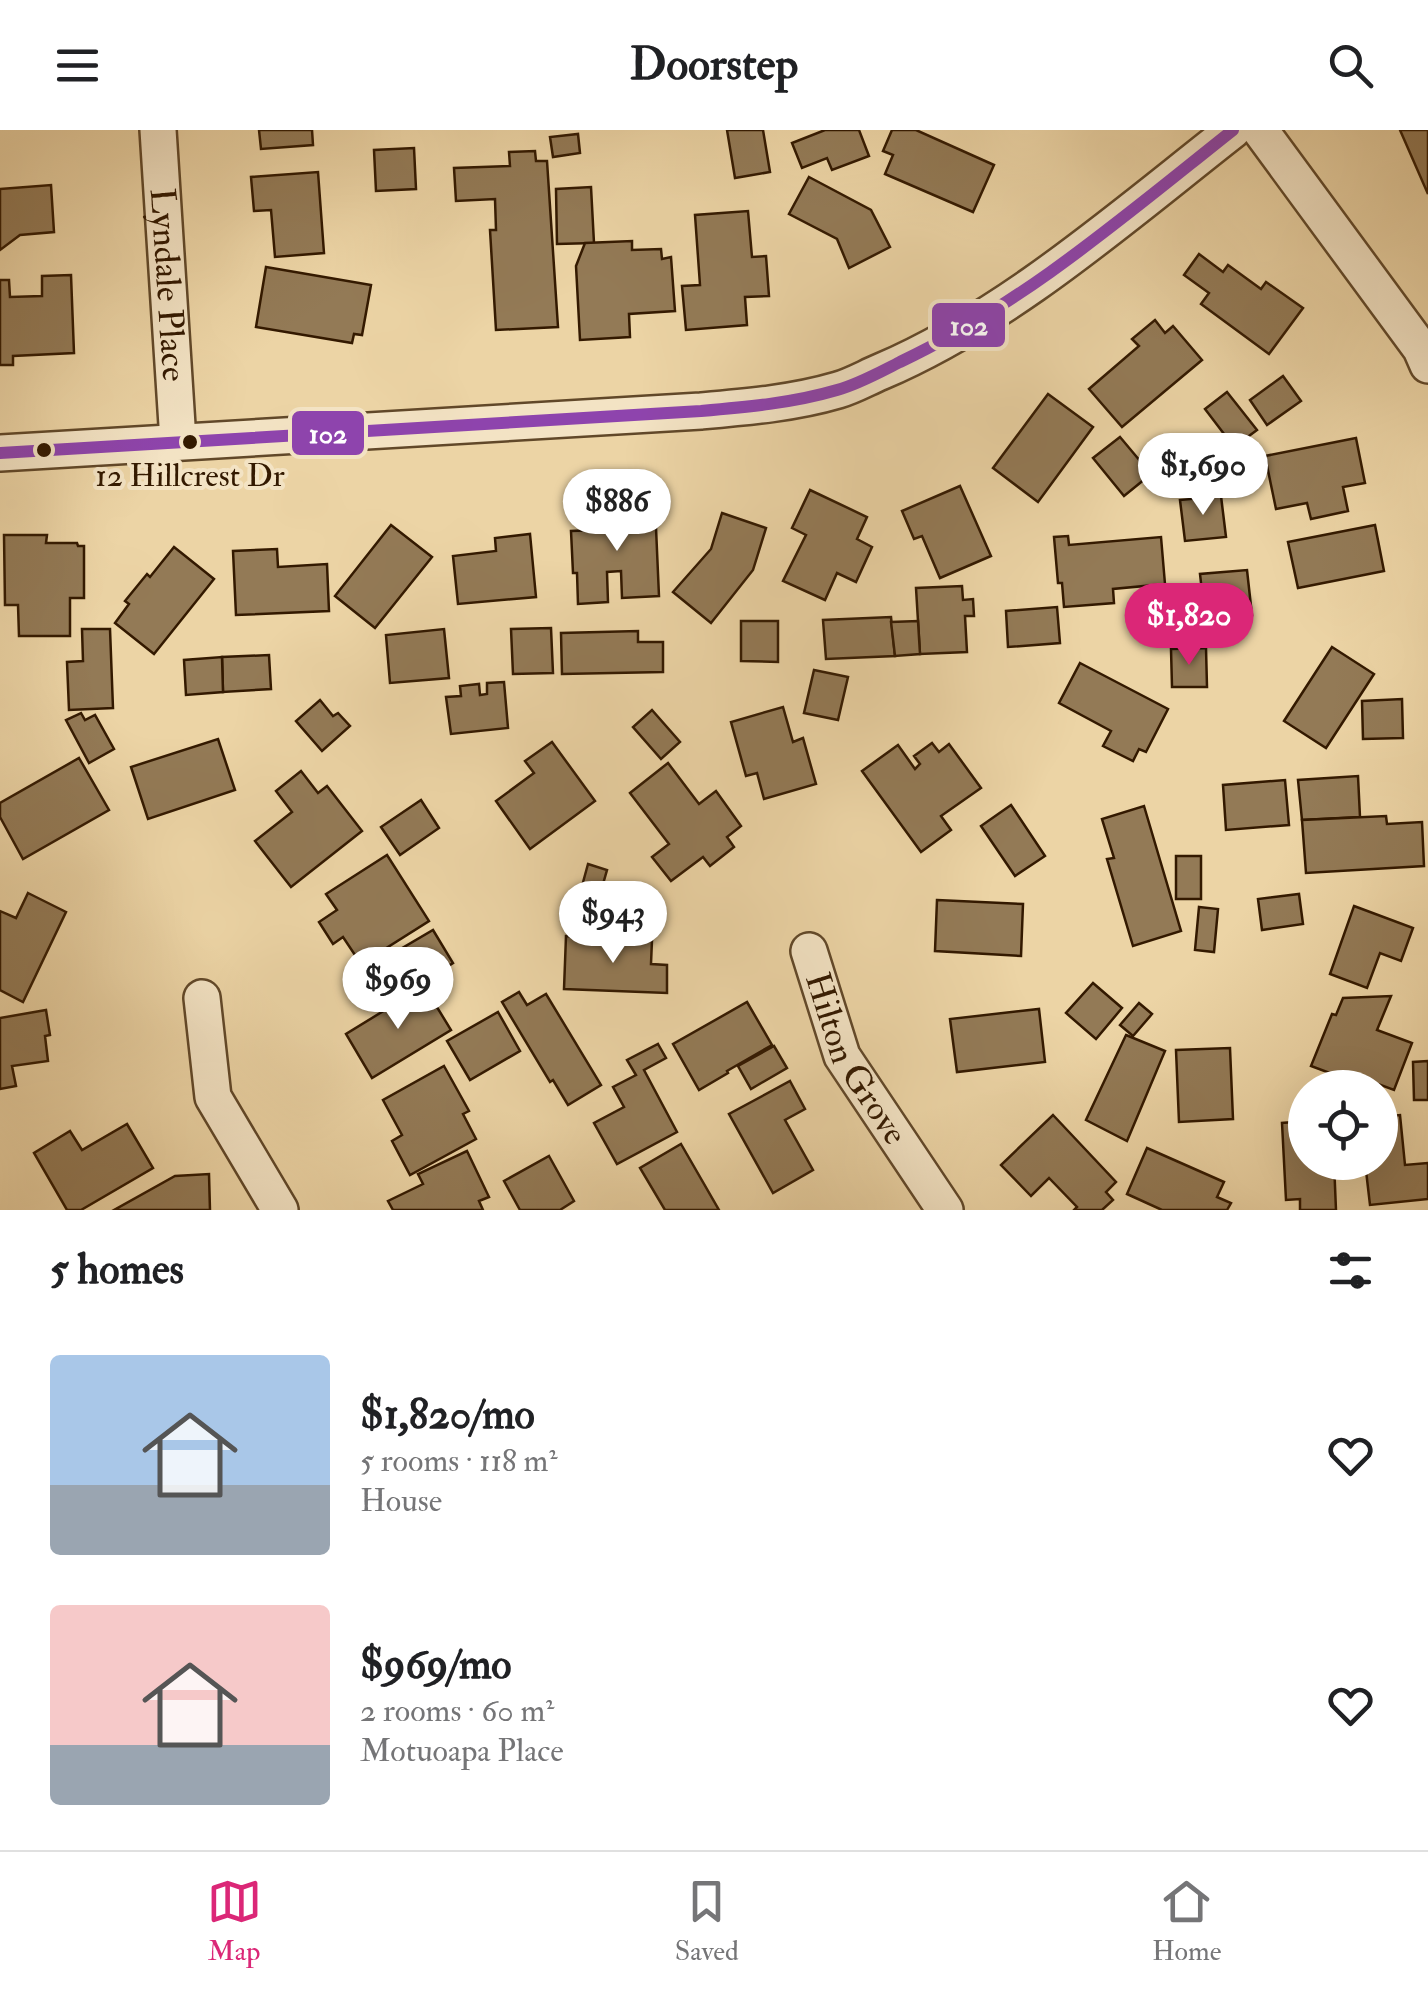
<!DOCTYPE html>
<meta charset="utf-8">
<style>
body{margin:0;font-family:"IM FELL Double Pica",serif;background:#f2f2f2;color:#202124;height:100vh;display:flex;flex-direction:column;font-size:38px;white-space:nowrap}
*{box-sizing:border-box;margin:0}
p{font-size:32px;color:#757577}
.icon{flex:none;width:55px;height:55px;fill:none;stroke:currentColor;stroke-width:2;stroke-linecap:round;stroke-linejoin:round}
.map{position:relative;height:1080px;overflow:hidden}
.details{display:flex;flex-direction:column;background:#fff;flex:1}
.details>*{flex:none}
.controls{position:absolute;left:1288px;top:940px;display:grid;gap:20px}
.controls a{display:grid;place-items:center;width:110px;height:110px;border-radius:50%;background:#fff;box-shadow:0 10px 40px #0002;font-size:50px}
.price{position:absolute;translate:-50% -85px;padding:0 22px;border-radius:35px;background:#fff;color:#222;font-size:32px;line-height:65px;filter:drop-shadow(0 2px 5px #0008)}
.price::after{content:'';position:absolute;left:50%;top:60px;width:30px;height:22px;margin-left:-15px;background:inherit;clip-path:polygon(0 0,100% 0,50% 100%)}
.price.on{background:#db2777;color:#fff}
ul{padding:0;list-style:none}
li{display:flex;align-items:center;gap:30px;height:250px;padding:0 50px}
li span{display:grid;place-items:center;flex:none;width:280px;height:200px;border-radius:10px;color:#555}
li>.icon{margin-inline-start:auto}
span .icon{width:120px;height:120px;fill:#fffc;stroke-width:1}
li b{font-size:42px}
h2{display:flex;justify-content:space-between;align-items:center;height:120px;padding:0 50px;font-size:42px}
header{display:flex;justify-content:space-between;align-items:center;height:130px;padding:0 50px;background:#fff;font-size:45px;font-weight:800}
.tabs{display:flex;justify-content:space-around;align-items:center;height:140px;border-top:2px solid #e0e0e0;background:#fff;font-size:28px;color:#757577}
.tabs a{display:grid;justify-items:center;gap:5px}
.tabs .on{color:#db2777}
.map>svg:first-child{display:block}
.building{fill:#937a56;stroke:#331900;stroke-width:2.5}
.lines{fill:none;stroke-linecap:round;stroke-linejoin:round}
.street-casing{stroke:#614829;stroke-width:40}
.street{stroke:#f3e3c4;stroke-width:35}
.bus-1-casing{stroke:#f3e3c4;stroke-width:20}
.bus-1{stroke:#8e44ad;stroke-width:12}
.bus-dot{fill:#331900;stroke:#f3e3c4;stroke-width:4}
.labels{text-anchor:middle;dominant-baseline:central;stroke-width:8;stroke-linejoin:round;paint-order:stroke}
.bus-label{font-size:32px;fill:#331900;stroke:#f3e3c4}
.street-label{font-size:35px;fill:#331900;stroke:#f3e3c4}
.line-badge{stroke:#f3e3c4;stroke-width:4}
.badge-label{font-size:28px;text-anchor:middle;font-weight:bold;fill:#fff}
</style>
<header><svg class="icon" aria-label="menu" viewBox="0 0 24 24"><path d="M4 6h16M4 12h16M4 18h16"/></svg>Doorstep<svg class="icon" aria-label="search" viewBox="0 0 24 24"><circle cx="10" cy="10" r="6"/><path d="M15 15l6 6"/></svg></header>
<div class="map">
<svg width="1428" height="1080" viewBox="0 0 1428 1080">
<rect width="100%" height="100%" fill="#ecd4a5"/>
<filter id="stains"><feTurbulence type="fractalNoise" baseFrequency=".002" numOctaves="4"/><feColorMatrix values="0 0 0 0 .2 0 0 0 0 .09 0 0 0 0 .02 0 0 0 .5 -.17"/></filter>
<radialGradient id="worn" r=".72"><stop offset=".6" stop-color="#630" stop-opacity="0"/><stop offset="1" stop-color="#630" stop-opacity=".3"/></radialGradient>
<g class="building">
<polygon points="259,0 312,0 313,15 261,19"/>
<polygon points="727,0 763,0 770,42 735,48"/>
<polygon points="825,0 859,0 869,26 832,40 827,28 802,38 792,13"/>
<polygon points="892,0 916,0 994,35 973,82 885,44 893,25 883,21"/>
<polygon points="1400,0 1428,0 1428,64"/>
<polygon points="578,4 580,23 553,27 550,7"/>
<polygon points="414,18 416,59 376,61 374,20"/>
<polygon points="535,21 536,31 547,31 558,197 496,200 490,100 496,100 495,69 456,71 454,38 510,36 509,22"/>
<polygon points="318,42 324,123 275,127 271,80 254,81 251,47"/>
<polygon points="809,47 871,80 890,117 849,138 837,109 789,84"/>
<polygon points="51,55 54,102 20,105 0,120 0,59"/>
<polygon points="591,57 594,113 557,114 556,59"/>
<polygon points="748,81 752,127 766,126 769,166 745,167 747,195 686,200 682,156 700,155 695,85"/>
<polygon points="632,111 632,120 661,119 662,129 671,127 675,181 629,184 630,207 580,210 576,136 585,113"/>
<polygon points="1199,124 1223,142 1228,135 1261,159 1266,152 1303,178 1269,224 1201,174 1209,163 1184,145"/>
<polygon points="266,137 371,155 362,205 354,204 352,213 256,197"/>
<polygon points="71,145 74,223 13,226 13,235 0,235 0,150 9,150 10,167 42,166 42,146"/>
<polygon points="1155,190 1165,203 1173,196 1202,230 1122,297 1089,259 1139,216 1132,209"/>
<polygon points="1283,246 1301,271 1267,295 1250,270"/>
<polygon points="1227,262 1257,300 1234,317 1205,279"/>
<polygon points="1048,264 1093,297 1038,372 993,338"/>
<polygon points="1120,307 1151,344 1124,366 1093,328"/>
<polygon points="1356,308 1365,353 1343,357 1348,381 1311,389 1307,373 1276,379 1265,326"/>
<polygon points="960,356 991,426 940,448 922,406 914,409 902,381"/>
<polygon points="810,360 867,387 857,409 872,417 856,452 837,443 825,470 783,451 806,405 792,398"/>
<polygon points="1221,366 1226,407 1185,411 1180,370"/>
<polygon points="655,375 659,466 622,468 621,441 607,442 608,472 578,474 577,443 573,443 571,401 596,400 595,378"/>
<polygon points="722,383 766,398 753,440 711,493 673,462 711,419"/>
<polygon points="391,395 432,427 375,498 335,466"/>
<polygon points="1375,395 1384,441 1298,458 1288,412"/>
<polygon points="530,404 536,467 458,474 453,426 496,421 495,408"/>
<polygon points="4,405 47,405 46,413 77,413 78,416 84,416 84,468 70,468 70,506 19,506 18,475 5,475"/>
<polygon points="1068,406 1069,415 1161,407 1165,454 1113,459 1114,473 1064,477 1062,453 1058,453 1054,407"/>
<polygon points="174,417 214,449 154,524 115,493 129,474 125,471 147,444 150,447"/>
<polygon points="277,419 278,437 327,434 329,481 236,485 233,421"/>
<polygon points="1247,440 1252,485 1215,488 1214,479 1204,480 1200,444"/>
<polygon points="962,456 963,470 973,469 974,486 965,486 967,522 920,524 916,458"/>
<polygon points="1057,477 1060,513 1008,517 1006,481"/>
<polygon points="891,487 895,526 826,529 823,490"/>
<polygon points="741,491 778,491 778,532 741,531"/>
<polygon points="918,491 920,524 895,526 891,492"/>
<polygon points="551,498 553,543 513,544 511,499"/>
<polygon points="82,499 110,499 113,578 69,580 67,532 83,531"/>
<polygon points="444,499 449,548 390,553 386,505"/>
<polygon points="638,501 638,512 663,512 663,542 562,544 561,503"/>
<polygon points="1332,517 1374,544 1326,618 1284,591"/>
<polygon points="1206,518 1207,557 1172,557 1171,519"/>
<polygon points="269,525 271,559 223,562 222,527"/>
<polygon points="222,527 223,562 186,565 184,530"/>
<polygon points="1080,533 1168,579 1146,622 1139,619 1133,631 1103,616 1111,601 1059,573"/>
<polygon points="814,540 848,547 838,590 804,583"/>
<polygon points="504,552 508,598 451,604 446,567 461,566 460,556 479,554 480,565 487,564 487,553"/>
<polygon points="1402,569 1403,608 1363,609 1362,571"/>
<polygon points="320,570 333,586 338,583 350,596 322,621 296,591"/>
<polygon points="783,577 793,612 803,608 816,654 764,669 757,643 746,646 731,592"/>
<polygon points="652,580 680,612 661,629 633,597"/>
<polygon points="81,583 85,590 95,585 114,619 89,633 66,590"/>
<polygon points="218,609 235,660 148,689 131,637"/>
<polygon points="552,612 595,671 530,719 496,671 534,643 525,631"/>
<polygon points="932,613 939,622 949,614 981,658 941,686 951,700 921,722 862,641 898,615 915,639 920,634 914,626"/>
<polygon points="79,628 109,680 23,729 0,687 0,673"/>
<polygon points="668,633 699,674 716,661 741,696 727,707 734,717 710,736 703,727 671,751 652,727 669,714 630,663"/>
<polygon points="301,641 318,663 327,656 362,701 291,757 255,711 292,682 276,661"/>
<polygon points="1358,646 1360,687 1302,690 1298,650"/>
<polygon points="1285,650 1289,695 1226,700 1223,655"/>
<polygon points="421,670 439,698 400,725 381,697"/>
<polygon points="1011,675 1045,726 1015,746 981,696"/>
<polygon points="1144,676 1181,801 1133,816 1107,729 1114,728 1102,689"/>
<polygon points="1386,686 1387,694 1422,692 1424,736 1306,743 1302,690"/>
<polygon points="387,725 429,791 361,834 343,807 333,814 319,792 337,780 326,764"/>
<rect x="1176" y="726" width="25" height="43"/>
<polygon points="588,734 607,740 601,761 582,756"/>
<polygon points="28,763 66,782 23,872 0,860 0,781 16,788"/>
<polygon points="1299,764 1303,794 1262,800 1258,769"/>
<polygon points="937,770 1023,774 1021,826 935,821"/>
<polygon points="1354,776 1413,798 1401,831 1380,823 1367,858 1330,844"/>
<polygon points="1199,777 1218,779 1214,822 1195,820"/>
<polygon points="433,800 453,833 420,854 399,820"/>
<polygon points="566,806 652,810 651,834 667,835 667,863 564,859"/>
<polygon points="1093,853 1122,878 1096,909 1066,883"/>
<polygon points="424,856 451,900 372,948 346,904"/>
<polygon points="519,862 527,875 546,864 601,955 568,975 553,950 550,952 502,872"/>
<polygon points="1391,866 1377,900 1412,913 1394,960 1354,945 1351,951 1311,936 1332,884 1336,885 1343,868"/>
<polygon points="747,872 772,915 727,941 728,943 699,960 673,914"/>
<polygon points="1139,873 1152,884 1133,906 1120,895"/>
<polygon points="1039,879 1045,932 957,942 950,889"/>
<polygon points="46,880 50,905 45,906 48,931 12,936 16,956 0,959 0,888"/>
<polygon points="498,882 520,921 470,950 447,911"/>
<polygon points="1126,905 1165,921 1127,1011 1086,990"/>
<polygon points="658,914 666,928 644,940 677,1002 617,1034 594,993 624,977 613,957 636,945 627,930"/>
<polygon points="774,916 787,938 751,959 738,936"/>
<polygon points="1230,918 1233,989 1179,992 1176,920"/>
<polygon points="1428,931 1428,970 1414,970 1413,932"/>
<polygon points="444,936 469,981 463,984 476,1009 410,1045 392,1011 402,1005 383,970"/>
<polygon points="790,951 805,979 785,990 813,1040 773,1063 729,984"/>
<polygon points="1053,985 1116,1052 1106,1062 1113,1070 1102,1080 1074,1080 1077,1077 1049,1048 1031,1066 1001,1035"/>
<polygon points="1400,985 1405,1035 1428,1033 1428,1069 1370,1075 1365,1032 1380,1032 1380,987"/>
<polygon points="1305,991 1305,1032 1334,1032 1336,1080 1300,1080 1300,1069 1286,1070 1282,993"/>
<polygon points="127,994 153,1038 81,1080 67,1080 34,1023 70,1001 82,1020"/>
<polygon points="681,1014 719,1080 665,1080 640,1038"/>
<polygon points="1147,1018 1224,1052 1217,1067 1231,1073 1227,1080 1162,1080 1127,1064"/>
<polygon points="467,1021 489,1067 479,1071 483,1080 393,1080 388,1071 423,1054 418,1044"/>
<polygon points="549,1026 574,1071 560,1080 520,1080 504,1051"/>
<polygon points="209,1044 210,1080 114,1080 175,1046"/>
</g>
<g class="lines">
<g class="street-casing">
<g id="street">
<path id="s1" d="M158,0L178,311"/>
<polyline points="1260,0 1421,219 1428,235"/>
<path d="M0,323L701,281C747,277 794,273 838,260C852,256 866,248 880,242C1009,187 1123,86 1233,0"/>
<path id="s2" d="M809,821L842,926L945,1080"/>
<polyline points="202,868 213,967 280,1080"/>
</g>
</g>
<use href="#street" class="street"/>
<g class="bus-1-casing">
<path id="bus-1" d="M0,323L701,281C747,277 793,273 837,260C859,254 880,242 900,232C1023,174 1127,84 1233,0"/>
</g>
<use href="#bus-1" class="bus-1"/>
</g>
<g class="bus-dot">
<circle cx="190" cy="312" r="9"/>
<circle cx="44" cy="320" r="9"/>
</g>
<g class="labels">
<g class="bus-label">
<text x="190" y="346">12 Hillcrest Dr</text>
</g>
<g class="street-label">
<text stroke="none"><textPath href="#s1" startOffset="155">Lyndale Place</textPath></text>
<text stroke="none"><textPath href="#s2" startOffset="118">Hilton Grove</textPath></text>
</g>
</g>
<g class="line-badge">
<rect x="930" y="171" width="77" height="48" rx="10" fill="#8e44ad"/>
<rect x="290" y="279" width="76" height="48" rx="10" fill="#8e44ad"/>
</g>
<g class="badge-label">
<text x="969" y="205">102</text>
<text x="328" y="313">102</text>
</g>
<rect width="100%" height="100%" filter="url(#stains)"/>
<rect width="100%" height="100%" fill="url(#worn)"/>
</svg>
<div class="controls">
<a><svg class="icon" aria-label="locate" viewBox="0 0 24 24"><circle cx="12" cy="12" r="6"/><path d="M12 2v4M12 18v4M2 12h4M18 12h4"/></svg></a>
</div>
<b class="price" style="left:1203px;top:388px">$1,690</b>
<b class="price" style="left:617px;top:424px">$886</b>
<b class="price on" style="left:1189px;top:538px">$1,820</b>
<b class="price" style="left:613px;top:836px">$943</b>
<b class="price" style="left:398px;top:902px">$969</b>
</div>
<section class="details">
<h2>5 homes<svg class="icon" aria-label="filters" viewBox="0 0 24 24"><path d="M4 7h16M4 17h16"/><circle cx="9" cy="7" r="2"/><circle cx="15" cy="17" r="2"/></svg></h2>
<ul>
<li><span style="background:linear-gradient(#a9c7e8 65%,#9aa5b1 0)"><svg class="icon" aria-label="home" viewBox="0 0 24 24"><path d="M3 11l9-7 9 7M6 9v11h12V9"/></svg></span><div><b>$1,820/mo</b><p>5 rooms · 118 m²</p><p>House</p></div><svg class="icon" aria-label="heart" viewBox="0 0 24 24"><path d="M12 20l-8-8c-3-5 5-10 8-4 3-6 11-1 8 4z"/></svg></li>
<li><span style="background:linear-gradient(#f6c9c9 70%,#9aa5b1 0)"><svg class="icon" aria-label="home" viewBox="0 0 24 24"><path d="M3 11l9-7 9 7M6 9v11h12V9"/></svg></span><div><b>$969/mo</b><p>2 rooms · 60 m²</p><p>Motuoapa Place</p></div><svg class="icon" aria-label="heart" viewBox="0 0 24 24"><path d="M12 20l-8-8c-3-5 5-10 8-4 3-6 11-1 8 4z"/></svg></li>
</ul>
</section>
<nav class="tabs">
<a class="on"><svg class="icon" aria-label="map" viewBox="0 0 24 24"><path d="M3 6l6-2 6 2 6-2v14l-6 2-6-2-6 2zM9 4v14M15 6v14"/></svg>Map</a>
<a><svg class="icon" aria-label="saved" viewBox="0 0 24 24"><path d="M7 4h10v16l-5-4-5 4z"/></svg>Saved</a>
<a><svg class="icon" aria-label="home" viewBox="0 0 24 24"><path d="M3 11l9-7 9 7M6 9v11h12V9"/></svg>Home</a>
</nav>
